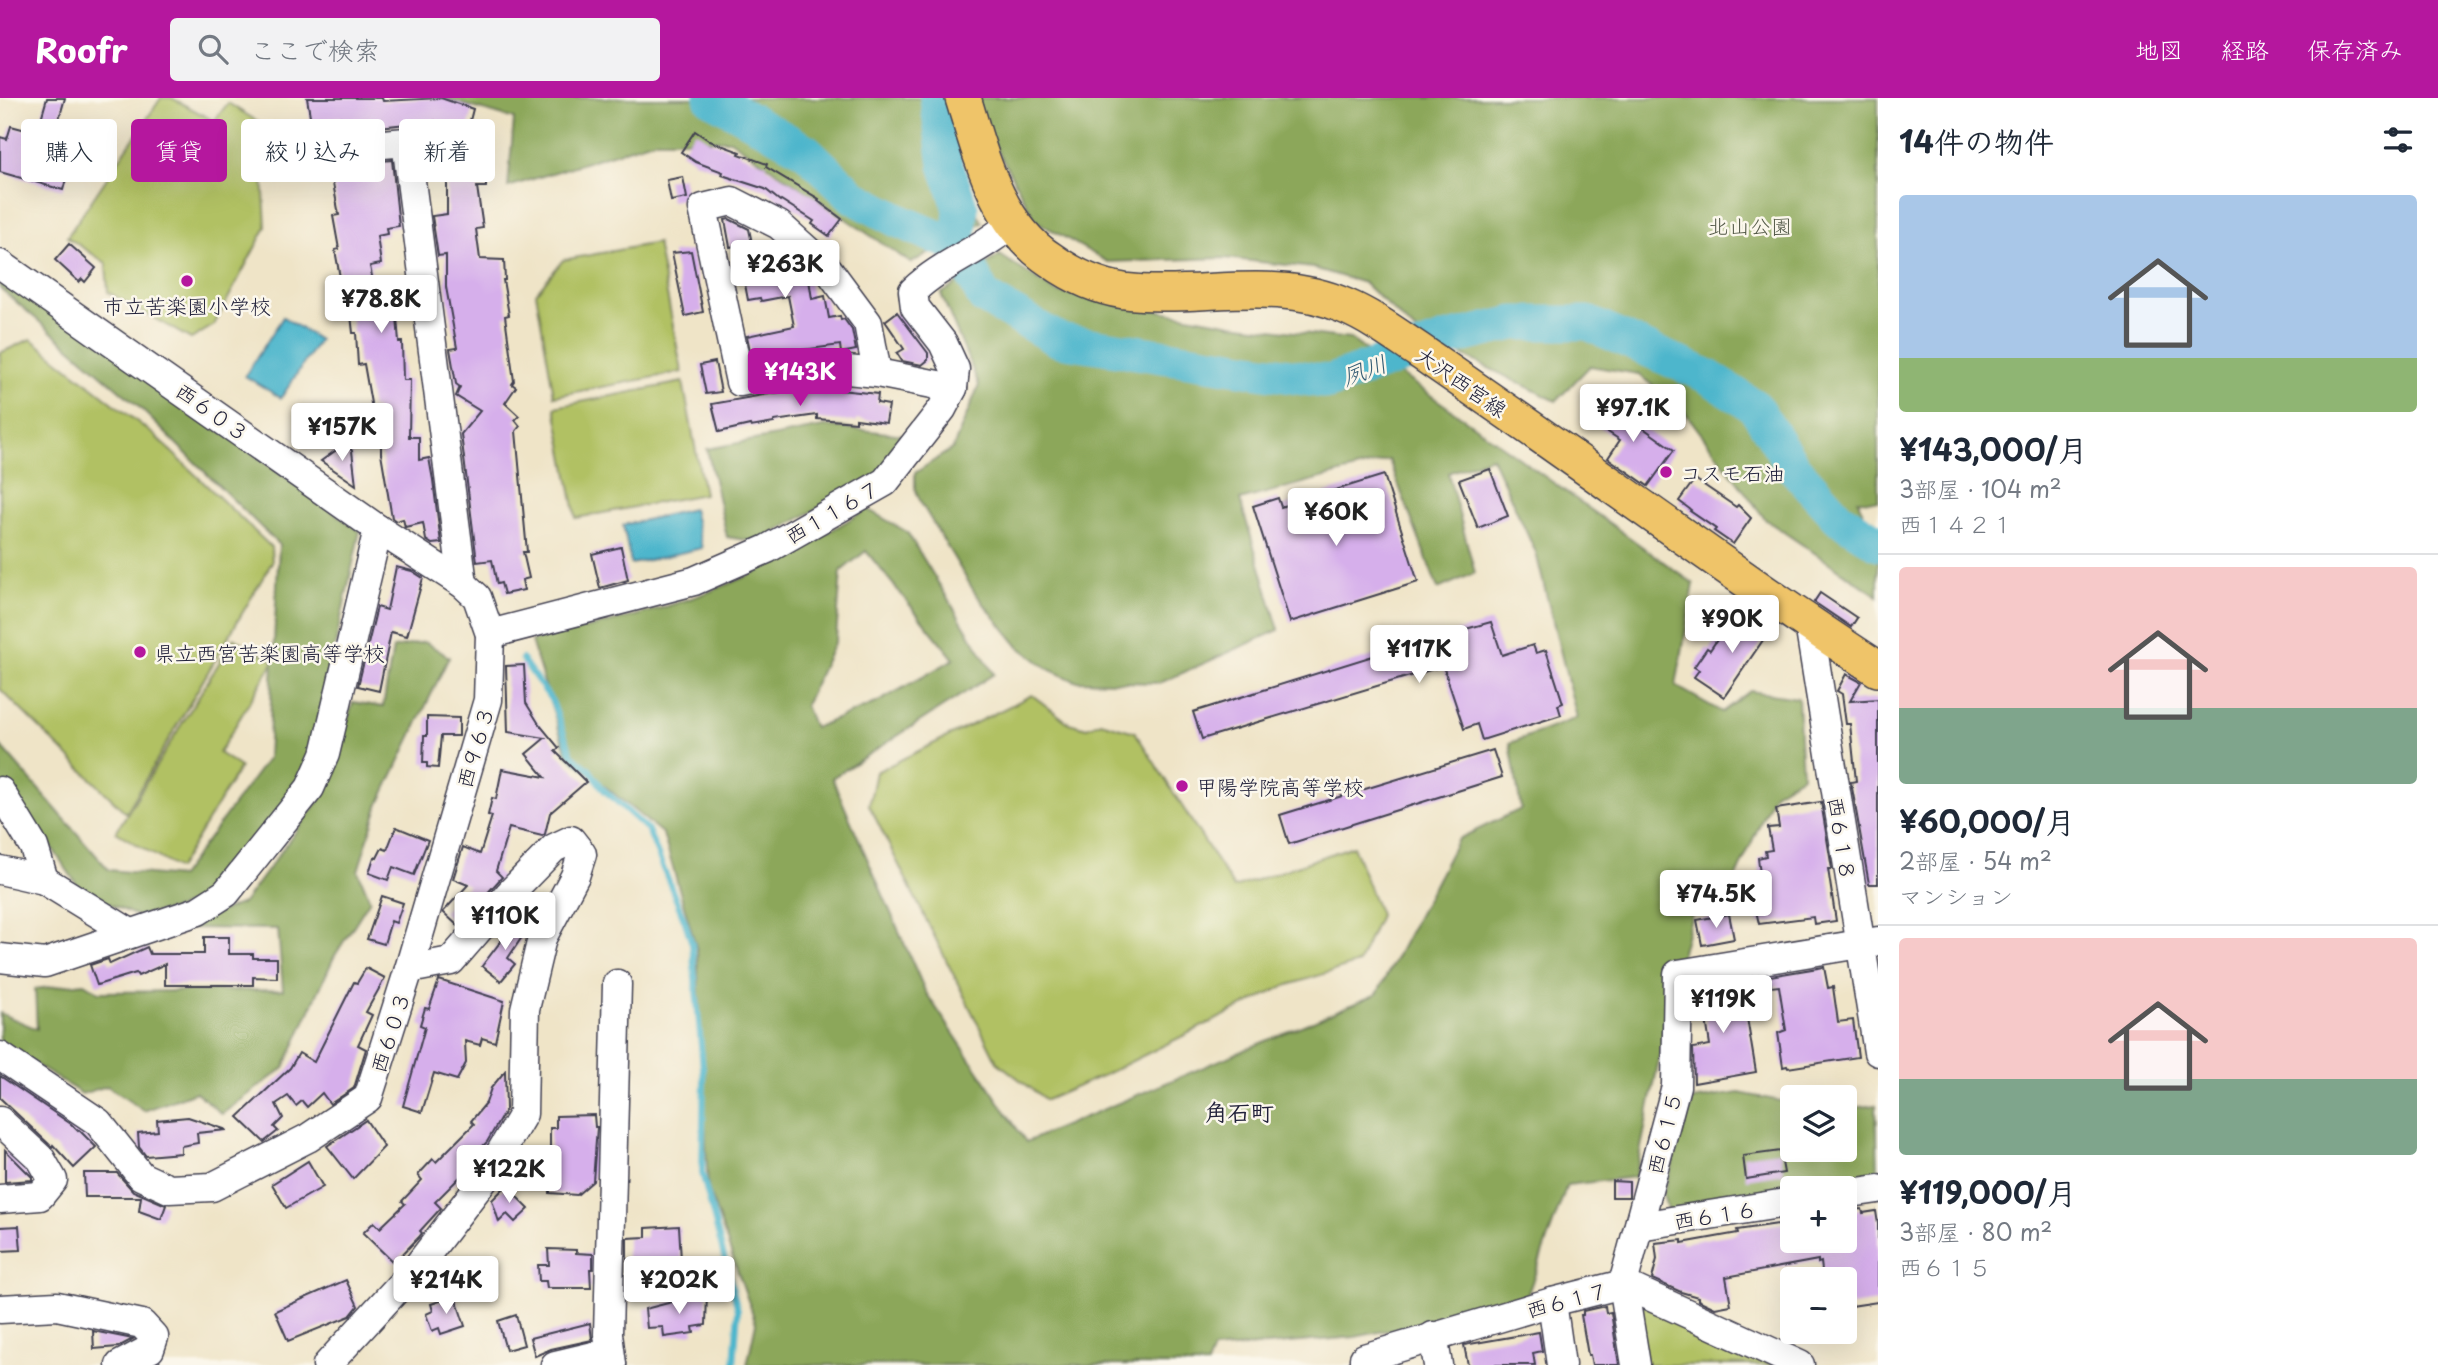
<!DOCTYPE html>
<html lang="ja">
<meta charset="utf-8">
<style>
body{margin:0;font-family:"Playpen Sans","Klee One",sans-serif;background:#f2f2f3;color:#1f2937;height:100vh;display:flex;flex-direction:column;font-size:26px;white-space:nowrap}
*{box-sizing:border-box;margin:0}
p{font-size:23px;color:#747a83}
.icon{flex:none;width:38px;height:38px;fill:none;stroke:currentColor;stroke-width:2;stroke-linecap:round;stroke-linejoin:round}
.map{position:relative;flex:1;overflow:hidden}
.details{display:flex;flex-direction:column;background:#fff;width:560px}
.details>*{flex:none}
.top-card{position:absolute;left:21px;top:21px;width:665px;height:63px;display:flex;gap:14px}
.tools{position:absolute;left:1780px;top:987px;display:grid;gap:14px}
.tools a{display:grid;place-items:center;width:77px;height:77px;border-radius:7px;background:#fff;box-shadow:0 7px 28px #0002;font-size:35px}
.price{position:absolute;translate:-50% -60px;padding:0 16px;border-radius:7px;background:#fff;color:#222;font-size:23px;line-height:46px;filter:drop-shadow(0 2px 4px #0008)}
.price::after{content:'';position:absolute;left:50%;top:42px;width:21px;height:16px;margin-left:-10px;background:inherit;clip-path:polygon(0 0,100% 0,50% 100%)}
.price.active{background:#b5179e;color:#fff}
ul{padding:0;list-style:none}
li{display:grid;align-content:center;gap:14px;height:371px;padding:0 21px}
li+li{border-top:2px solid #e0e1e3}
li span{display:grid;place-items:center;height:217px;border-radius:7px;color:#555}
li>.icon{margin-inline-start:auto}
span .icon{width:126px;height:126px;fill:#fffc;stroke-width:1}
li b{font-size:30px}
h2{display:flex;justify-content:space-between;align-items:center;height:84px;padding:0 21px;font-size:30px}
.chip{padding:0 24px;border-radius:7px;background:#fff;box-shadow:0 7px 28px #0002;font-size:24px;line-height:63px}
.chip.active{background:#b5179e;color:#fff}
header{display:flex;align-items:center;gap:42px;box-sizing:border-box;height:98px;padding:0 35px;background:#b5179e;color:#fff}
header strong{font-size:33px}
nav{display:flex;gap:38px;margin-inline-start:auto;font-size:24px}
.search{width:490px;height:63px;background:#f2f2f3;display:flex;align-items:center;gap:18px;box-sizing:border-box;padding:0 24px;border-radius:7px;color:#747a83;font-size:26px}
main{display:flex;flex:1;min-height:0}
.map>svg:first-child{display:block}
.green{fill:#b1c164;stroke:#6a7250;stroke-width:2}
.forest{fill:#8ca75a;stroke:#57644a;stroke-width:2;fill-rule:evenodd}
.water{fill:#4eb6cc;stroke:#386c84;stroke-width:2}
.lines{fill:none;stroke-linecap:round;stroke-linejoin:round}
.stream{stroke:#4eb6cc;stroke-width:6}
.river{stroke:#4eb6cc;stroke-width:35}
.building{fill:#d6afeb}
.minor-casing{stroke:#413f50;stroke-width:31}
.major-casing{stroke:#413f50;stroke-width:38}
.minor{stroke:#fff;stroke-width:28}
.major{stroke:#efc469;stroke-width:35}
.poi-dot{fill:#b5179e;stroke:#fbf7ec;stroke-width:2.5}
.labels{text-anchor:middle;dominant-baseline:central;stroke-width:5;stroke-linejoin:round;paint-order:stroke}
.park-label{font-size:21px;fill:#545a49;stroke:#fbf7ec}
.poi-label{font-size:21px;fill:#22223b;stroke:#fbf7ec;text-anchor:start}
.street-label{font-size:21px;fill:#22223b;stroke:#fbf7ec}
.water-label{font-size:23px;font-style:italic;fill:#345d75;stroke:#fbf7ec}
.neighbourhood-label{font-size:23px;font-weight:bold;fill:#22223b;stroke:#fbf7ec}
</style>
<header>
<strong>Roofr</strong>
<div class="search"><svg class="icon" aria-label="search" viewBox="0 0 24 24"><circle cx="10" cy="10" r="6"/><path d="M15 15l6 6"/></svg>ここで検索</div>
<nav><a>地図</a><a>経路</a><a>保存済み</a></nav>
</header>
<main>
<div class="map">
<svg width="1878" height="1267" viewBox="0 0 1878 1267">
<rect width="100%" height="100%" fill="#fbf7ec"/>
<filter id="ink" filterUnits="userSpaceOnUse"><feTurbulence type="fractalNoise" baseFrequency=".0143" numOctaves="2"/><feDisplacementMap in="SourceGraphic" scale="14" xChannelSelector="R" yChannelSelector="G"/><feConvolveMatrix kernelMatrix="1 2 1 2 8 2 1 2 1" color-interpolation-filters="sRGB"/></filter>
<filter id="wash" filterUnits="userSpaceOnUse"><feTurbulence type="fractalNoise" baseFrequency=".00686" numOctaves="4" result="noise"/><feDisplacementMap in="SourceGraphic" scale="28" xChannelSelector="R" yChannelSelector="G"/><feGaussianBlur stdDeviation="1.57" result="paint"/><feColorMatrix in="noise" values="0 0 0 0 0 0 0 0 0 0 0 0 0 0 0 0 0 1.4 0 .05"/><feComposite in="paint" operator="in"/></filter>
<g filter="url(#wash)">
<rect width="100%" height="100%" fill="#efe4c7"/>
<g class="green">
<polygon points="161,0 172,0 214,23 228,5 260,25 266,129 214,227 191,241 108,194 106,165 67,139"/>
<polygon points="657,145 682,274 554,298 536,195 563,162"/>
<polygon points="31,241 154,337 271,449 272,464 126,715 0,591 0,255"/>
<polygon points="683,284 704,396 576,420 555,309"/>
<polygon points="234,540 274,563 219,655 240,669 178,771 116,734"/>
<polygon points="1032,597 1069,625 1087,630 1101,624 1135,634 1234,790 1353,748 1380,817 1359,865 1282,889 1104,977 1046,1002 997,964 869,707 876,674"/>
<polygon points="1643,1206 1777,1267 1643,1267 1634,1215"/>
</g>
<g class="forest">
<polygon points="441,0 944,0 956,79 982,124 911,165 730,42 656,42 508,89 514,21"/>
<polygon points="969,0 1878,0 1878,403 1858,402 1878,454 1878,498 1766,422 1684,313 1638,276 1590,268 1556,303 1417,235 1364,185 1313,170 1224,160 1108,164 1036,123"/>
<path d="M1000,157L1056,194L1232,226L1350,241L1476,329L1694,486L1676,588L1722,614L1750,593L1798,600L1802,678L1774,695L1725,803L1693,812L1678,869L1635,1079L1567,1087L1525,1204L1355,1239L1213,1252L1207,1267H747L756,1225L708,1090L697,852L663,736L567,657L531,543C596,528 664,513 726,487C776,467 822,438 867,411L907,434L994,576L832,680L925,893L1026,1044L1377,896L1458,741L1521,711L1510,645L1577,620L1536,455L1492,359L1448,375L1475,475L1438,491L1389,362L1240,402L1279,532L1160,585L1075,583L1050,572L1019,549L975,495L921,405L915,390V375L953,350L979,287L941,196ZM866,453L954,561L876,605L814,630L805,607L836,541L841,473Z"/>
<polygon points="0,173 360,433 307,676 218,793 176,811 137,818 82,794 44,738 0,684 0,647 109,772 180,779 268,660 279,447 137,307 0,190"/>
<polygon points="828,328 913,338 879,376 758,444 727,439 707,351"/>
<polygon points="425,544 449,559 378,708 358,773 370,802 334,859 284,970 222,1016 196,994 144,1013 107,988 82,996 0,944 0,915 37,931 35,891 84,885 99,894 283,892 278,831 178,830 243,805 327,691 353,604 383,609 393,550"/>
<polygon points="1739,995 1792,1005 1792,1052 1844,1052 1845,1011 1876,1007 1878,1081 1821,1090 1792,1090 1792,1095 1668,1115 1663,1096 1693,1002"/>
</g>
<g class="water">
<polygon points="283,219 319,242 281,300 245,278"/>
<polygon points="693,411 702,450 631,466 623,427"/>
</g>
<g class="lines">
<polyline class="stream" points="522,561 552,603 572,657 589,671 604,692 648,732 685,824 692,846 704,982 702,1075 738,1212 734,1267"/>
<g class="river">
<polyline points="711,0 806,53 854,99 899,123 958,148"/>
<polyline points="937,0 946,67 961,111 958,148 984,199 1059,242 1329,284 1445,242 1514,225 1588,225 1707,278 1755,309 1794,370 1838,419 1878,445"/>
</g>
</g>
<g id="blocks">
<g class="building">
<polygon points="47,0 65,0 50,53 72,60 63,92 0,74 0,39 7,41 11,28 37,35"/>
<polygon points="307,0 382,0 383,3 441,0 473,11 464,46 492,46 492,82 486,82 486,89 477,89 483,130 476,131 480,161 504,162 505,182 503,182 509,217 505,218 514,283 512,286 516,289 505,305 519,318 515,322 520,328 516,333 527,454 523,454 529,480 522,482 524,492 504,496 501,485 497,486 492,462 477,464 461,336 480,313 456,298 460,289 456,286 450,251 457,250 446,189 446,157 438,158 432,118 447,116 447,78 437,78 437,68 431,68 431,43 426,43 434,23 343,33 340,19 311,24"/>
<polygon points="695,33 710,43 740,54 739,56 767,66 766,69 819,101 818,103 842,121 829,138 812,126 814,123 781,102 780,103 765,91 722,77 723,74 696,64 681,54"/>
<polygon points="392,62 399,128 386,130 387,136 377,138 381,166 370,168 376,200 387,199 388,202 391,202 392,220 397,219 399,244 402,244 403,282 410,282 409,339 419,339 419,362 429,360 433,382 441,445 432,446 426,442 423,425 405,429 403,421 396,423 392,420 381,355 381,332 376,332 376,310 372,311 364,266 358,267 356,235 353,235 351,217 348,217 346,184 341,185 335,152 339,151 333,118 339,117 332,80 322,81 321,68"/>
<polygon points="683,79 687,100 671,103 667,82"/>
<polygon points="729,121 749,131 753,150 775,146 778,152 781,151 790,160 793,175 806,173 808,175 812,201 825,198 829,220 840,218 841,222 844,221 852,232 856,252 841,255 840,247 787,254 752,262 747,238 794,228 788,198 761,203 760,200 748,202 744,181 741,182 735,148 730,149 725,122"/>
<polygon points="69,146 96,170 85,184 82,181 79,184 55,162"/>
<polygon points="691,153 703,214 685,218 672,155"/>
<polygon points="897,214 928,255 928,262 922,267 902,263 897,255 904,251 885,223"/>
<polygon points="715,264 721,294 706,296 700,267"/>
<polygon points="810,289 878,296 877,305 889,307 886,325 856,321 856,324 817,321 817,317 774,323 774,325 751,329 750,327 719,334 712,306"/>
<polygon points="1604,302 1674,352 1648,388 1608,360 1620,342 1591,323"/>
<polygon points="342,348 348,348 352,353 356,387 321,363"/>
<polygon points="1490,371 1508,418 1478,430 1459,382"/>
<polygon points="1384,377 1418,484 1290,524 1253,408 1278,400 1281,409"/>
<polygon points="1695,381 1736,409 1738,407 1751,420 1733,446 1714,433 1716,431 1690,413 1691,412 1679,403"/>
<polygon points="621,449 628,482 600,490 592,456"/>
<polygon points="396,469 412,473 423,480 407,538 391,534 379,593 358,588 377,509 387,512"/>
<polygon points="1820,495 1857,520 1851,529 1814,504"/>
<polygon points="1753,511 1774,526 1724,599 1694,579 1699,572 1694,569 1707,550 1710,552 1719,539 1730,546"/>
<polygon points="1491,524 1502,557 1533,547 1536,555 1546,552 1563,605 1558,607 1561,617 1482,642 1477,626 1464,631 1443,568 1202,641 1193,614 1405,548"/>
<polygon points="524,567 526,605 539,626 559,650 555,653 586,684 550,715 545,736 542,738 509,730 496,773 502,779 458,828 443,814 468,787 453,781 463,749 480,756 492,718 488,717 492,700 496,701 502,671 545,679 526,656 545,640 508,634 506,568"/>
<polygon points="1846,576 1861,584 1850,603 1878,601 1878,786 1869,786 1851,684 1856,683 1850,626 1846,626 1842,596 1837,593"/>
<polygon points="427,619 459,620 459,638 441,638 438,670 427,669 427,665 423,665 424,638 427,638"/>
<polygon points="1493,652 1502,679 1289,746 1280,717"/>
<polygon points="1821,704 1832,771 1828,771 1836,823 1814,826 1813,819 1759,826 1752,795 1762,792 1758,760 1766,758 1765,753 1772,752 1768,730 1779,729 1776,711"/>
<polygon points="396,729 428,742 414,777 393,769 388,782 369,775 374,759 377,760 382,750 387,752"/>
<polygon points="382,798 403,805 396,825 391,823 384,846 367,841"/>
<polygon points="1729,816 1734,841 1702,847 1697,822"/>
<polygon points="517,822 528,830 508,860 515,866 501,883 482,868"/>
<polygon points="204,839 229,839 229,856 253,856 253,860 277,860 277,880 253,879 253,887 165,887 165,866 138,878 136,875 97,887 90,867 108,861 110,866 147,849 150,856 204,856"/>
<polygon points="1824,869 1828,890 1833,889 1838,924 1853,922 1858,959 1788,970 1787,968 1783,969 1778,935 1786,932 1779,888 1771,889 1770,878"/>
<polygon points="366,870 385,880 366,914 372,917 358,947 366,951 354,990 330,1006 322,995 307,1009 302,1003 296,1008 288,998 276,1006 283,1020 274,1029 278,1033 264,1044 238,1019 290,970 299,955 314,964 354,884 357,885"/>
<polygon points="439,882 504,903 495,944 482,940 480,947 465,943 466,965 457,982 434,975 422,1014 403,1008 425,929 420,927 425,910 429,911"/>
<polygon points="1735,883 1738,903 1744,902 1756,974 1694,985 1693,950 1710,947 1703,902 1694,903 1694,890"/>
<polygon points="505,973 506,1011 487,1044 467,1064 471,1068 435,1104 441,1110 420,1133 422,1135 419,1139 394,1165 363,1135 374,1124 380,1130 405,1106 402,1103 422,1082 418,1077 433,1061 436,1064 474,1026 471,1023 486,1005 491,990"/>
<polygon points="0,978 71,1026 78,1033 79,1032 96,1049 74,1070 53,1047 52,1049 0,1000"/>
<polygon points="594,1017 595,1029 597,1029 593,1083 577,1097 550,1095 550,1030 556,1030 556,1018"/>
<polygon points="188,1019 227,1032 197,1035 198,1045 181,1048 181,1055 146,1058 139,1049 138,1035 158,1033 157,1022"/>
<polygon points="366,1022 384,1049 353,1081 327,1048"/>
<polygon points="5,1052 32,1079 32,1082 5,1084"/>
<polygon points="1780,1053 1784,1075 1746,1081 1743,1058"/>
<polygon points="308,1063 323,1089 286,1110 272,1086"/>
<polygon points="84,1075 117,1075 133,1093 166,1107 161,1121 139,1113 141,1099 85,1099"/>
<polygon points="1612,1083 1629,1084 1629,1099 1612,1099"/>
<polygon points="506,1088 529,1111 515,1124 507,1116 499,1124 492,1102"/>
<polygon points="1862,1111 1863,1115 1876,1113 1878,1126 1878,1204 1851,1208 1850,1201 1844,1202 1844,1181 1823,1181 1821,1164 1818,1165 1818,1162 1726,1179 1731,1207 1715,1210 1698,1202 1698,1199 1681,1194 1652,1181 1657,1161 1655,1145 1682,1142 1682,1145 1738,1135 1737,1132 1792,1124 1792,1143 1844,1143 1844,1113"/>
<polygon points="19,1128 21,1152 0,1153 0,1129"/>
<polygon points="679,1128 681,1162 707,1162 707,1189 627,1192 627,1140 646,1139 646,1130"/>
<polygon points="548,1151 576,1152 576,1155 593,1156 593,1171 590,1171 591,1190 547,1190 546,1183 539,1183 538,1167 549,1167"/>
<polygon points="346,1182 358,1208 350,1218 288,1243 275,1213"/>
<polygon points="707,1195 706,1227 693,1229 694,1235 664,1239 663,1229 647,1230 645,1211"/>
<polygon points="455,1198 465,1228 441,1236 439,1230 432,1233 426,1216 433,1213 431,1206"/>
<polygon points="1605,1208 1606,1215 1611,1214 1619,1267 1592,1267 1590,1257 1588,1257 1581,1217 1583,1217 1583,1213"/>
<polygon points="516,1217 524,1247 506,1252 498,1223"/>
<polygon points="590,1225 592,1242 551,1251 535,1258 530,1240"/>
<polygon points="93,1233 133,1241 118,1249 94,1251"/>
<polygon points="1539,1234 1542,1253 1533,1255 1535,1267 1468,1267 1464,1247"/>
</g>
</g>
</g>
<g filter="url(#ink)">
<use href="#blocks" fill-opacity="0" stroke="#413f50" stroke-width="2"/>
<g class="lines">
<g class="minor-casing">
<g id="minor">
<polyline points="316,52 406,44 463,486"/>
<polyline points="0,166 378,431 325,656 310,690 226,795 198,813 45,865 0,860"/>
<polyline points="877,275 817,269 740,284 703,110 732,103 779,127 828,171 868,225 877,275 953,290"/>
<polyline points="1809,526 1878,954"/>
<path d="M490,536L694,483L767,451L885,384L942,311L953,290L955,271L943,245L915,209L913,193C942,165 982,152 1012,125"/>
<polyline points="0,693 34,749 44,782"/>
<polyline points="0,772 44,782 130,835"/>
<polyline points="0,958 98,1024 141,1078 169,1091 212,1089 308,1040 368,1000 409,871 488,602 490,536 477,499 463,486 378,431"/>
<polyline points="0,1023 41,1061 53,1082 40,1098 0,1101"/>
<polyline points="1844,1096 1878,1091"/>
<polyline points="1639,1128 1792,1104"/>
<polyline points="1552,1204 1561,1267"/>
<polyline points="0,1211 57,1208 142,1226 154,1239 150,1251 120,1267"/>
<polyline points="1433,1238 1438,1267"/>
<polyline points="612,1266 608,1236 617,886"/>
<polyline points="327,1267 417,1169 486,1079 523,1016 525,911 542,840 575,778 582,756 571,742 554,750 511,794 451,863 409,871"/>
<polyline points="555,1267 593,1258 612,1267"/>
<polyline points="1364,1267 1364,1260 1552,1204 1623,1186 1800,1267"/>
<polyline points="1636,1267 1623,1186 1676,988 1678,876 1878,843"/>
</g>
</g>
<g class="major-casing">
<path id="major" d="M963,0C981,58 997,127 1051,162C1072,177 1098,189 1124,193C1197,202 1275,177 1345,208C1371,219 1394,236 1418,252C1454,277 1490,302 1526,327C1643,409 1758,493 1878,571"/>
</g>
<use href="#minor" class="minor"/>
<use href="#major" class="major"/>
</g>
</g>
<g class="poi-dot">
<circle cx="187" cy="183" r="7"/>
<circle cx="1666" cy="374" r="7"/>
<circle cx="140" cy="554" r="7"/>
<circle cx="1182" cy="688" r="7"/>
</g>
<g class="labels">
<g class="park-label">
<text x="1750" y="127">北山公園</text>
</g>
<g class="poi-label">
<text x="187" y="207" text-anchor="middle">市立苦楽園小学校</text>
<text x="1680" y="374">コスモ石油</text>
<text x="154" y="554">県立西宮苦楽園高等学校</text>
<text x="1196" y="688">甲陽学院高等学校</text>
</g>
<g class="street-label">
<text transform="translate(1462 283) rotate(35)">大沢西宮線</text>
<text transform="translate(213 313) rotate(35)">西６０３</text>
<text transform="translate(832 413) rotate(-30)">西１１６７</text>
<text transform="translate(474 649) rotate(-74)">西９６３</text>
<text transform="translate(1843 740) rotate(81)">西６１８</text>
<text transform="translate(389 934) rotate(-72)">西６０３</text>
<text transform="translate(1663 1035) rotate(-76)">西６１５</text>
<text transform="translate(1715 1116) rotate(-9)">西６１６</text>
<text transform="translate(1567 1201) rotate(-15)">西６１７</text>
</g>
<g class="water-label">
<text transform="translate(1364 271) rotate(-20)">夙川</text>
</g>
<g class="neighbourhood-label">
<text x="1239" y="1013">角石町</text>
</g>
</g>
</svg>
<div class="tools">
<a><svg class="icon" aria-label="layers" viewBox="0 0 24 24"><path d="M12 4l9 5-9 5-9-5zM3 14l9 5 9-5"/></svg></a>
<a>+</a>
<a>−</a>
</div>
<b class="price" style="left:785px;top:202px">¥263K</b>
<b class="price" style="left:381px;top:237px">¥78.8K</b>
<b class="price active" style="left:800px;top:310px">¥143K</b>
<b class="price" style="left:1633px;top:346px">¥97.1K</b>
<b class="price" style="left:342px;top:365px">¥157K</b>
<b class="price" style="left:1336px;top:450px">¥60K</b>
<b class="price" style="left:1732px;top:557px">¥90K</b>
<b class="price" style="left:1419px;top:587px">¥117K</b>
<b class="price" style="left:1716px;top:832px">¥74.5K</b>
<b class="price" style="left:505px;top:854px">¥110K</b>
<b class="price" style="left:1723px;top:937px">¥119K</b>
<b class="price" style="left:509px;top:1107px">¥122K</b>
<b class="price" style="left:446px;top:1218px">¥214K</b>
<b class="price" style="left:679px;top:1218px">¥202K</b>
<div class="top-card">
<a class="chip">購入</a>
<a class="chip active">賃貸</a>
<a class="chip">絞り込み</a>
<a class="chip">新着</a>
</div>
</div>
<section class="details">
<h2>14件の物件<svg class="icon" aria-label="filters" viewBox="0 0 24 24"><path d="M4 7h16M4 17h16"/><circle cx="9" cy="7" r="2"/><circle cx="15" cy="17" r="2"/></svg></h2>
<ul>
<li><span style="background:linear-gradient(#a9c7e8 75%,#8fb573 0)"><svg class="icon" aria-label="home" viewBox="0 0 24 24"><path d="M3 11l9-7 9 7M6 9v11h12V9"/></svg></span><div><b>¥143,000/月</b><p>3部屋 · 104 m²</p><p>西１４２１</p></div></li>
<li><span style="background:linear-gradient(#f6c9c9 65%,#7fa58c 0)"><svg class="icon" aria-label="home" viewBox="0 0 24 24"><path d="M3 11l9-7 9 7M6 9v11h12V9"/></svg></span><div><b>¥60,000/月</b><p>2部屋 · 54 m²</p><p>マンション</p></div></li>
<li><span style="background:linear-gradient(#f6c9c9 65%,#7fa58c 0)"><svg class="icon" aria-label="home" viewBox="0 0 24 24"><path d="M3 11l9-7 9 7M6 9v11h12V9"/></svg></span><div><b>¥119,000/月</b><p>3部屋 · 80 m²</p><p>西６１５</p></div></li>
</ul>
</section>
</main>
